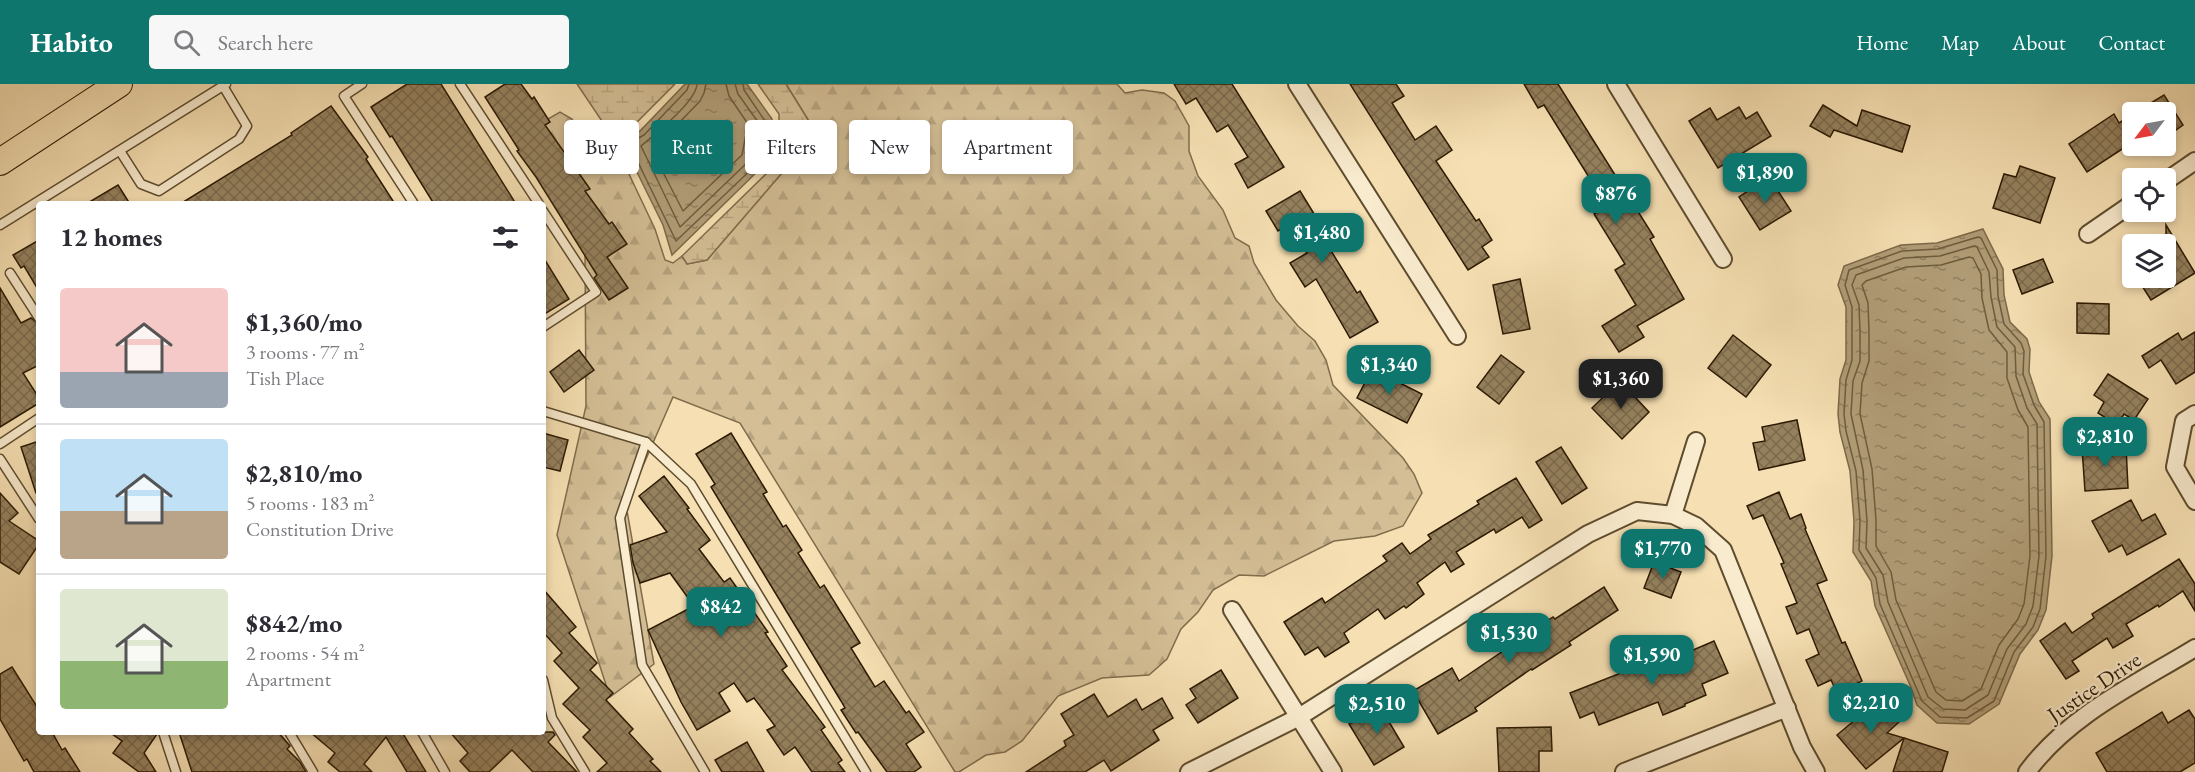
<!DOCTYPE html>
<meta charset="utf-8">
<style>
body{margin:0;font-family:"EB Garamond",serif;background:#f7f7f7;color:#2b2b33;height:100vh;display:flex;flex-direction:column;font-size:22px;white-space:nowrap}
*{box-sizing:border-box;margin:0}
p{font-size:20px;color:#7c7c81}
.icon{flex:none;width:33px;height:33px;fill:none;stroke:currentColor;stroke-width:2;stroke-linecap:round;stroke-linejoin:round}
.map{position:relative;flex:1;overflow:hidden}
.sheet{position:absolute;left:36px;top:117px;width:510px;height:534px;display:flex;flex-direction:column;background:#fff;border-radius:6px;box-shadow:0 3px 9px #0003}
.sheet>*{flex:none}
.banner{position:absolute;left:564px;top:36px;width:570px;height:54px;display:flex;gap:12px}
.needle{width:39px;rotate:238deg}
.tools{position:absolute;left:2122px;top:18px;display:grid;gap:12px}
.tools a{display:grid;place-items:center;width:54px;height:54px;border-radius:6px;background:#fff;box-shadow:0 3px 9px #0003;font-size:30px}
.price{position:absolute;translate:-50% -51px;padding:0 14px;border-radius:12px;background:#0f766e;color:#fff;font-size:20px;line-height:39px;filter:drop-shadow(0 2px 3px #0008)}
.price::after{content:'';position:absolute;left:50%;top:36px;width:18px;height:14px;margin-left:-9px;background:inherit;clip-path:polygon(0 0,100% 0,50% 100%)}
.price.on{background:#222;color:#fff}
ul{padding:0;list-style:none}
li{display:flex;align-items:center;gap:18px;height:150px;padding:0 24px}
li+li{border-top:2px solid #e1e1e2}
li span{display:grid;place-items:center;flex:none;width:168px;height:120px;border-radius:6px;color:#555}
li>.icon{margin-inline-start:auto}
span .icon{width:72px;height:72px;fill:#fffc;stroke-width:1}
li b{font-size:26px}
h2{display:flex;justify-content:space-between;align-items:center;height:72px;padding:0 24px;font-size:26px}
.chip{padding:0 21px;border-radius:6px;background:#fff;box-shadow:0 3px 9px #0003;font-size:21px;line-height:54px}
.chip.on{background:#0f766e;color:#fff}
header{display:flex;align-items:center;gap:36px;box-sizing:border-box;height:84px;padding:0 30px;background:#0f766e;color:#fff}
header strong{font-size:28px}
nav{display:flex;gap:33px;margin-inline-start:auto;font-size:21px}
.search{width:420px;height:54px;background:#f7f7f7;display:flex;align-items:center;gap:15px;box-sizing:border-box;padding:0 21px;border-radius:6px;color:#7c7c81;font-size:22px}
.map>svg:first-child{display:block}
.forest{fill:url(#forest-firs);stroke:#806c4c;stroke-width:1.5}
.wetland{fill:url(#wetland-marsh);stroke:#806c4c;stroke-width:1.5}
.water{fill:url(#water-ripples);stroke:#7c6948;stroke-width:1.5}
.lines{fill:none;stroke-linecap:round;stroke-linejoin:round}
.shore{stroke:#6e5c3c;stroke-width:1.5}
.building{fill:url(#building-cross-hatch);stroke:#2c1a02;stroke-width:1.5}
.lane-casing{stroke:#5e4c2e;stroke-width:11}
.street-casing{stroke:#5e4c2e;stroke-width:20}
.primary-casing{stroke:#2c1a02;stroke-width:28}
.lane{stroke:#f9ebce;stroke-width:8}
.street{stroke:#f9ebce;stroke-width:16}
.primary{stroke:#f6e0b3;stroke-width:26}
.labels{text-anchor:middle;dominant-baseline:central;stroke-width:4.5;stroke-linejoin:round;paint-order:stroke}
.street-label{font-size:22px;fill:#2c1a02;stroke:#f9ebce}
</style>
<header>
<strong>Habito</strong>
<div class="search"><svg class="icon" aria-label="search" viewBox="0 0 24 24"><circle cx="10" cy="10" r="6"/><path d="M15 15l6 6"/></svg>Search here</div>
<nav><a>Home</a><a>Map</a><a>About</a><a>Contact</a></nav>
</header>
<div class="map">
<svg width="2195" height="688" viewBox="0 0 2195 688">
<defs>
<pattern id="forest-firs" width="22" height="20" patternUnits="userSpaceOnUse" patternTransform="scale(1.5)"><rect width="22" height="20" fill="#d4be95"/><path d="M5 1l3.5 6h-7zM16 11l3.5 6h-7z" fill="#b6a37f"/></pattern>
<pattern id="wetland-marsh" width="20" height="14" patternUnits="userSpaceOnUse" patternTransform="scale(1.5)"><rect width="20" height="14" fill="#d4be95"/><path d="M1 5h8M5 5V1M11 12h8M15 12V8" fill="none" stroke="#b6a37f"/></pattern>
<pattern id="water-ripples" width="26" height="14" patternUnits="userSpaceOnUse" patternTransform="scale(1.5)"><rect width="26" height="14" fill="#b19d77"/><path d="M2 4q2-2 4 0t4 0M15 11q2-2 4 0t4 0" fill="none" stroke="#907f5f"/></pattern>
<pattern id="building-cross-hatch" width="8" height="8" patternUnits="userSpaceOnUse" patternTransform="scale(1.5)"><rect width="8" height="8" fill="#95815e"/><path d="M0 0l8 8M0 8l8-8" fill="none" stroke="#7a694b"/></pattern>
</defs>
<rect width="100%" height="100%" fill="#f6e0b3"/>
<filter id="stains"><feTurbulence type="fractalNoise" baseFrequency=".00333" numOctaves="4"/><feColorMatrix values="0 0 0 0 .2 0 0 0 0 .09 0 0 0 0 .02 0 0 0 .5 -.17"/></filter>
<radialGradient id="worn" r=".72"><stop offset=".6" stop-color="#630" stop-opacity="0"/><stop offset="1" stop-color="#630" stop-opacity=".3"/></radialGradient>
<polygon class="forest" points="786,0 1117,0 1125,9 1142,6 1164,9 1175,17 1189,42 1189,67 1198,92 1223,126 1235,154 1249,162 1254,179 1276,216 1298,242 1315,257 1326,276 1333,301 1403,374 1414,390 1422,409 1403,442 1375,452 1334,457 1264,492 1239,491 1213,506 1198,528 1181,545 1167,575 1149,591 1102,594 1058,612 1022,657 1005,668 986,671 959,688 955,688 740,339 673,313 626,421 654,580 610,613 557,451 586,322 585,169 515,54 560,28 572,35 597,79 619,69 655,145 665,176 673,179 682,172 687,180 707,176 807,60 810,39"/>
<g class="wetland">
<polygon points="577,0 675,0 635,40 618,47 614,55"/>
<path d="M758,0H786L810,39L807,60L707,176L687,180L682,172L769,87C776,73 773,65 783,51L779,43V30Z"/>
</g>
<g class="water">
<polygon points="685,0 747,0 772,35 764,81 672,171 663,141 631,76 623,53 640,47"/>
<polygon points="1983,145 2003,185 2004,211 2010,238 2027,255 2030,265 2029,288 2039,318 2050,335 2052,472 2046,526 2038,546 2020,570 1999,620 1969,640 1937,639 1917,621 1910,601 1875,522 1871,497 1853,468 1854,437 1850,387 1840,348 1838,330 1840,295 1846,276 1846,223 1838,201 1844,182 1901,161 1937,159"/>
</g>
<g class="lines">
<g class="shore">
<polyline points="689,0 687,6 644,51 631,58 636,74 676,157 758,79 765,37 744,6 743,0"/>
<path d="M697,0C696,18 654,51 641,62L680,143L751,75L758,38L738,10L735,0"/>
<polyline points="706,0 704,9 700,17 652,67 683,127 742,71 748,40 729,12 726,0"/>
<polygon points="1978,153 1981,154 1997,186 1998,212 2004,240 2021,259 2024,267 2023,290 2034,321 2044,338 2046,472 2040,525 2033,543 2014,568 1994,617 1967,634 1940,633 1922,617 1880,520 1876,494 1859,466 1860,437 1856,387 1846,347 1844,330 1846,296 1852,276 1852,223 1845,201 1849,186 1902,167 1938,165"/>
<polygon points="1974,162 1977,163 1989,188 1991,213 1997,243 2015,263 2016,292 2027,324 2037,340 2039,472 2033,522 2026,540 2007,565 1988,611 1965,626 1943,625 1928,613 1888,518 1883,491 1866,464 1867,437 1863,386 1851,330 1853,297 1860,277 1860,248 1859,221 1852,201 1856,191 1904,174 1940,172"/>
<polygon points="1969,173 1973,174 1981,190 1982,214 1989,246 2007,268 2007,294 2018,326 2028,343 2030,472 2024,520 2018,535 1999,561 1981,605 1962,617 1946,616 1936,608 1896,516 1891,488 1876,462 1876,436 1872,385 1860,330 1862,299 1869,277 1869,248 1868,219 1862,201 1866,197 1906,183 1941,181"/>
</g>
</g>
<g class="building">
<polygon points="407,0 441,0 516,120 434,120 392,52 390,53 371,23"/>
<polygon points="505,0 521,0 532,15 534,13 550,38 545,41 590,105 585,107 609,140 612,138 627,160 607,173 628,204 609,216 594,194 597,191 536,93 517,67 519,66 485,13"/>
<polygon points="1174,0 1232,0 1284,83 1248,104 1235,80 1248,73 1228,41 1217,48 1196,14 1186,20"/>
<polygon points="1350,0 1396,0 1404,12 1392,19 1415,56 1436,42 1452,66 1436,77 1476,137 1479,135 1492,156 1482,163 1489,173 1468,186"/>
<polygon points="1524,0 1558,0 1654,153 1650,155 1684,215 1637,242 1644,253 1619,268 1602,242 1636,221 1615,186 1625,180 1594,130 1607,122 1544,21 1538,24"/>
<polygon points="2164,11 2183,41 2166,53 2166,28 2136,28"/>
<polygon points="1823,21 1857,42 1862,26 1910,42 1902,68 1834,46 1830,53 1810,42"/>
<polygon points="331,22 368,73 366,75 395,120 180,120 292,51 291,49"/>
<polygon points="1739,23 1746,35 1757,28 1771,52 1718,84 1689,37 1710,24 1717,36"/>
<polygon points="2114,30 2119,39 2133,30 2133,58 2087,88 2069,60"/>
<polygon points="2020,82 2055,94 2040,139 1993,124 2004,90 2016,93"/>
<polygon points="1769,93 1791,127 1760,146 1739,113"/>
<polygon points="118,101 130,120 86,120"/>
<polygon points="1300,107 1324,146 1320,149 1357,209 1360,207 1378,238 1350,254 1316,195 1305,203 1290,179 1307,169 1289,140 1278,147 1266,127"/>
<polygon points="2166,141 2195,189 2151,216 2137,194 2166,194"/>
<polygon points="39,156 39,207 24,182 21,184 13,171"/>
<polygon points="543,173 569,215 543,231"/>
<polygon points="2043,175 2053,198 2022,210 2013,186"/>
<polygon points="1520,195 1530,245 1503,250 1493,201"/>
<polygon points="0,204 21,239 31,234 39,240 39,281 23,289 39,314 39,319 0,343"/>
<polygon points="2077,219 2109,220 2109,250 2077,249"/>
<polygon points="2195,248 2195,288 2176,300 2161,276 2149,284 2142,272 2178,249 2182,256"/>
<polygon points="1733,251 1771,281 1746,313 1708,284"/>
<polygon points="579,266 594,286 564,308 550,288"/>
<polygon points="1501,271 1524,288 1499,320 1477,303"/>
<polygon points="1372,285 1422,310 1407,339 1357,314"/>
<polygon points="2108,290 2148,315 2134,336 2124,330 2117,341 2098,329 2104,318 2094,311"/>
<polygon points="1620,297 1649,328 1622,355 1592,324"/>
<polygon points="1797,336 1805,376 1759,386 1753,359 1765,357 1762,343"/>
<polygon points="543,349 568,356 560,387 543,383"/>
<polygon points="731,349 767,408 763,410 783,443 786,441 802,466 798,469 820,504 824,501 860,559 851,564 875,603 884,597 906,629 909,627 924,648 906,660 921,683 914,688 887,688 858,648 856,649 841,626 845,624 841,617 711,403 715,400 696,370"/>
<polygon points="39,357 39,409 36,409 21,363"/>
<polygon points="2126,362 2128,404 2085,407 2082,364"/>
<polygon points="1561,363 1587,404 1562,420 1536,378"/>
<polygon points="664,392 689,424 687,425 710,456 699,465 724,498 730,494 768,548 765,549 787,582 782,586 825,643 821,646 842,676 838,679 845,688 812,688 795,663 784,671 767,646 775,642 754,614 747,618 734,599 719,609 730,627 697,646 681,618 648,546 694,522 670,489 640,499 633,479 630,461 667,448 639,412"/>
<polygon points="1516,394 1542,436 1529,444 1522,433 1496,449 1494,445 1456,468 1464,480 1451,488 1445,478 1417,499 1424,510 1406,524 1404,522 1385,535 1378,525 1344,549 1349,558 1325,573 1318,563 1305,571 1284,538 1322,514 1325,519 1387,477 1383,472 1402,459 1410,470 1431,455 1428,451 1479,420 1477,417"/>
<polygon points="1779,408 1790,435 1801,430 1806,444 1805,445 1827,496 1817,500 1842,559 1845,558 1862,597 1837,609 1831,596 1818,602 1806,576 1819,570 1809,545 1797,550 1786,523 1797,519 1781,480 1784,479 1763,431 1753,435 1747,422"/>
<polygon points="0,409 18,429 9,437 39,457 39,460 19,490 0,478"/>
<polygon points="2131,416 2142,437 2155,430 2166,450 2127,471 2122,461 2109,468 2092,437"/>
<polygon points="2179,475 2195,500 2195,527 2183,507 2159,523 2158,521 2126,540 2133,552 2113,564 2107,554 2072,577 2079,587 2066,595 2040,557 2065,539 2072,549 2094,534 2092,530"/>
<polygon points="1654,478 1681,488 1671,514 1644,504"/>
<polygon points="1604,503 1618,526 1569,558 1571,561 1532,586 1531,585 1475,624 1477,627 1438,650 1413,607 1452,584 1459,597 1553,533 1555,535"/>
<polygon points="543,505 576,543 569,549 597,579 590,586 613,609 606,616 633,645 629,649 653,675 650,677 661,688 597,688 607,679 583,653 590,646 563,620 579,604 554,577 562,569 543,548"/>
<polygon points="1714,557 1728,589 1702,600 1706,611 1685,620 1685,622 1663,631 1658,618 1599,641 1594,628 1580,634 1570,609 1654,576 1656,582"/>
<polygon points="12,583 39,626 39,648 52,648 62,666 65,664 80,688 34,688 27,675 24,677 0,635 0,590"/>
<polygon points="1221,586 1238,614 1198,639 1186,621 1196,614 1190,605"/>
<polygon points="1094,610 1108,633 1136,615 1142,626 1162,614 1173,634 1153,646 1159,656 1111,687 1104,676 1085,688 1026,688 1066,662 1064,657 1074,651 1061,630"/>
<polygon points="1881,614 1900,637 1887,649 1904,654 1866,685 1837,651"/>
<polygon points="1379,621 1404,663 1374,681 1349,640"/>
<polygon points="2189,626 2195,635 2195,679 2180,688 2107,688 2096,669 2162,628 2168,639"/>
<polygon points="1551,643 1552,667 1539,667 1539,688 1499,688 1497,644"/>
<polygon points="109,648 157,648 157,650 144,669 156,688 139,688 113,669 122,657"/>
<polygon points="179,648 278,648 290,662 287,665 300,678 306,688 192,688"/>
<polygon points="310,648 402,648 426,688 407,688 386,653 364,680 372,688 340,688 328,678 335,669"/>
<polygon points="450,648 553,648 555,651 548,658 577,688 533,688 512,666 489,688 470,688 460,677 468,669"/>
<polygon points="1904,654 1948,668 1942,688 1893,688"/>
<polygon points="747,658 764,688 722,688 715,676"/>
</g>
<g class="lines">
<g class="lane-casing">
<g id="lane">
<polyline points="362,0 344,12 414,120"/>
<polyline points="460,0 539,120"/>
<polyline points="120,67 141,100 159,107 239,55 247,42 223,2"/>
<polyline points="543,127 596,208 543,243"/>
<polyline points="0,141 226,0"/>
<polyline points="10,189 39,234"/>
<polyline points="543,327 646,358 691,400 866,688"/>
<polyline points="646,358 620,434 642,581 705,688"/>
<polyline points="0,360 39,334"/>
<polyline points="0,375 39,435"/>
<polyline points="543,596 552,634 585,688"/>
<polyline points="163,648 176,688"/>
<polyline points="289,648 313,688"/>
<polyline points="422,648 445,688"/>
</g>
</g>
<g class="street-casing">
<g id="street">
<polyline points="1297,0 1457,252"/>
<polyline points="1616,0 1723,175"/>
<polyline points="2166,97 2195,77"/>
<polyline points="2088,150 2133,119"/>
<polyline points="2195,330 2184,337 2175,383 2195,417"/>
<polyline points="1673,431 1696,357"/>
<polyline points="1232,526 1333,688"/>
<polyline points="1189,688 1299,633 1588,450 1637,427 1673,431 1696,442 1723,466 1802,663 1816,688"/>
<polyline points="1624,688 1787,624"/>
<path d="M2027,688C2069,631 2136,600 2195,564"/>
</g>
</g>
<g class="primary-casing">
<polyline id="primary" points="0,78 119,0"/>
</g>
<use href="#lane" class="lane"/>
<use href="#street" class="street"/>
<use href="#primary" class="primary"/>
</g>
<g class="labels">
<g class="street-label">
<text transform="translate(2094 603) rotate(-34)">Justice Drive</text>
</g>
</g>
<rect width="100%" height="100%" filter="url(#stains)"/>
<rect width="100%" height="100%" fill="url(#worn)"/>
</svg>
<div class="tools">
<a><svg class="needle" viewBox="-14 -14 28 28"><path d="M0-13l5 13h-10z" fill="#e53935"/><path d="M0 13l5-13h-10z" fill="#7c7c81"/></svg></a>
<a><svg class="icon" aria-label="locate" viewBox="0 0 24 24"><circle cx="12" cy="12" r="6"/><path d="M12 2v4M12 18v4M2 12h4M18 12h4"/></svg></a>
<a><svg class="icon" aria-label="layers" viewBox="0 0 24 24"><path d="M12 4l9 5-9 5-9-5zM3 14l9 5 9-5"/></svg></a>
</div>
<b class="price" style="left:1765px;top:120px">$1,890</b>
<b class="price" style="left:1616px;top:141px">$876</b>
<b class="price" style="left:1322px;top:180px">$1,480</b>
<b class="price" style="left:1389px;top:312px">$1,340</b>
<b class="price on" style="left:1621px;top:326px">$1,360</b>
<b class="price" style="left:2105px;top:384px">$2,810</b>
<b class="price" style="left:1663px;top:496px">$1,770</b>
<b class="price" style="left:721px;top:554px">$842</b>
<b class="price" style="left:1509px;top:580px">$1,530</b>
<b class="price" style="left:1652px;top:602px">$1,590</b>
<b class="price" style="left:1871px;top:650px">$2,210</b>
<b class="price" style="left:1377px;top:651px">$2,510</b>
<div class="banner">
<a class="chip">Buy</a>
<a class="chip on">Rent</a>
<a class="chip">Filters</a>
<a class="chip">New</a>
<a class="chip">Apartment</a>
</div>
<section class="sheet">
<h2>12 homes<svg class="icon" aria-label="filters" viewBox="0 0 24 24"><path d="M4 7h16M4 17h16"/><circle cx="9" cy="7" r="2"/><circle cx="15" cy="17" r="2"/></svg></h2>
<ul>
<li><span style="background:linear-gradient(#f6c9c9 70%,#9aa5b1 0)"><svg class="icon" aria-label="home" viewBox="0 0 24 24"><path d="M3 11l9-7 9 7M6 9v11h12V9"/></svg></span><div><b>$1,360/mo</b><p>3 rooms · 77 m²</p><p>Tish Place</p></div></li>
<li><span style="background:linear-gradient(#bfe0f5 60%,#b9a48a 0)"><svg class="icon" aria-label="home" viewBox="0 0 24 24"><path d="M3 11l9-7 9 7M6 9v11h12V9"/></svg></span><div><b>$2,810/mo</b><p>5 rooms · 183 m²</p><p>Constitution Drive</p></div></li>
<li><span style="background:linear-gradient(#dfe7d0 60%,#8fb573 0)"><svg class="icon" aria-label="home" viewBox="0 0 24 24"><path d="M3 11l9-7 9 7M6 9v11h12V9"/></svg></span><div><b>$842/mo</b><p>2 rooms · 54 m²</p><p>Apartment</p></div></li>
</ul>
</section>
</div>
